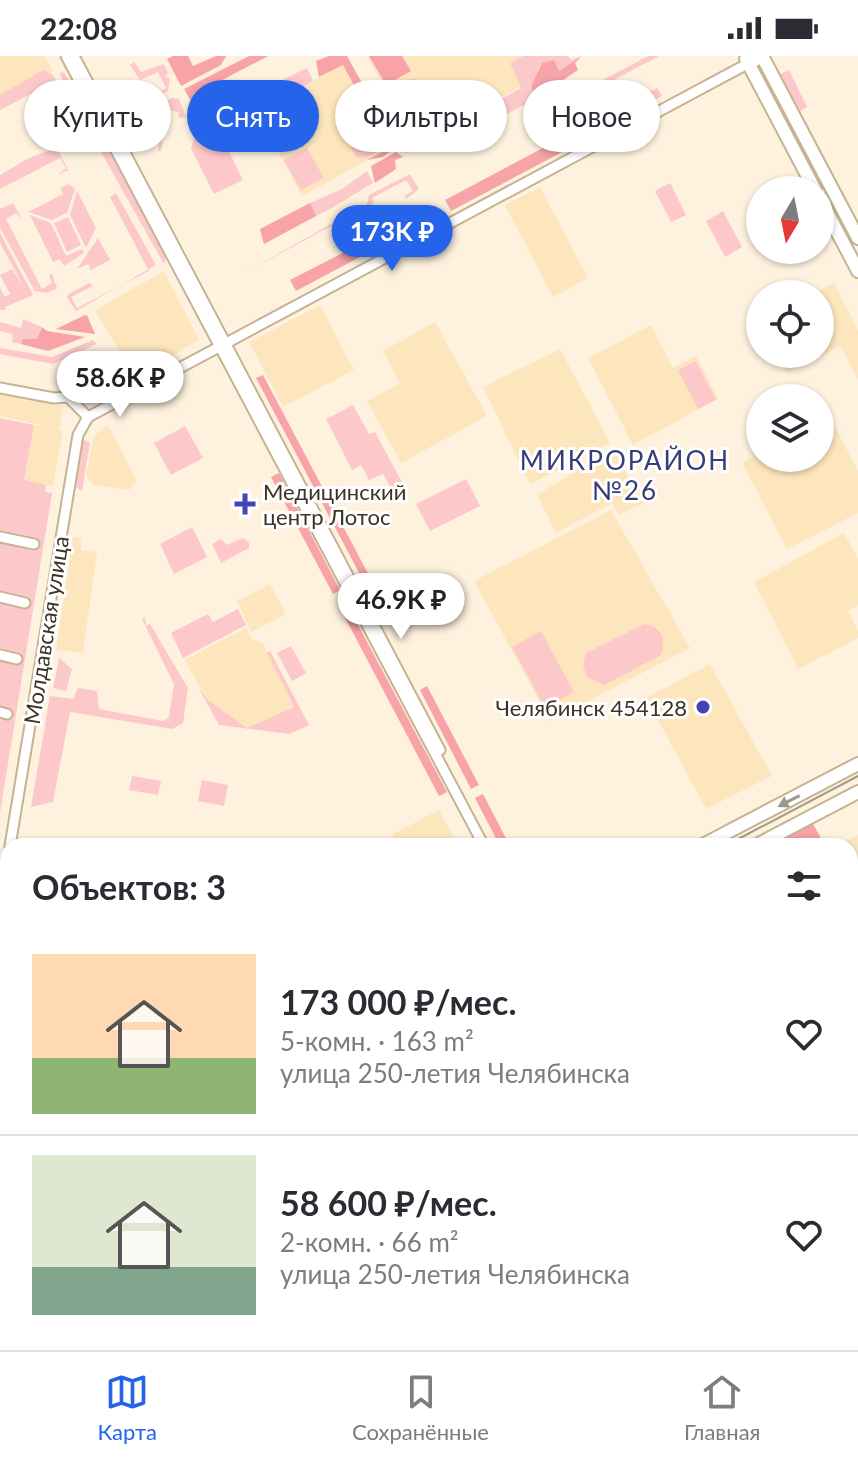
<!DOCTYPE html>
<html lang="ru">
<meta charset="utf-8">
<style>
body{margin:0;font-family:Lato,sans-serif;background:#f2f2f3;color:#2b2b33;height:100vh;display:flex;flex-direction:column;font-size:30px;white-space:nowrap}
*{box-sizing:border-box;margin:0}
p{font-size:26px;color:#7c7c81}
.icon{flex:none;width:44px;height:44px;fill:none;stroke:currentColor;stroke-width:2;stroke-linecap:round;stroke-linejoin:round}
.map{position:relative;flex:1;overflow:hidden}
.panel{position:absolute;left:0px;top:782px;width:858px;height:512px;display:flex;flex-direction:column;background:#fff;border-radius:24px 24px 0 0;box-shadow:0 2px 6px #0004}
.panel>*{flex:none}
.top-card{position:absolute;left:24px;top:24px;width:810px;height:72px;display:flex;gap:16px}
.needle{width:52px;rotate:190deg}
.tools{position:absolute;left:746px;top:120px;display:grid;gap:16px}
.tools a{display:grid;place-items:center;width:88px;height:88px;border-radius:50%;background:#fff;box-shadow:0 2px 6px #0004;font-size:40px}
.price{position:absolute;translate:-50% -68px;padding:0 18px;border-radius:28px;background:#fff;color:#222;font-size:26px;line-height:52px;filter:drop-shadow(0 2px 4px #0008)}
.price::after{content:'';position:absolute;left:50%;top:48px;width:24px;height:18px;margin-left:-12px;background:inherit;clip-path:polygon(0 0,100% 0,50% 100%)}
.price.active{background:#2563eb;color:#fff}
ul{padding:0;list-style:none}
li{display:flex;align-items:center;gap:24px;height:200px;padding:0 32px}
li+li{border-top:2px solid #e1e1e2}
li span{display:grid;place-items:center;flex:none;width:224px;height:160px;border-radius:0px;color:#555}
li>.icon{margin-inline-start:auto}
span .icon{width:96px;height:96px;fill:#fffc;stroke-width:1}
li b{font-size:34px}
h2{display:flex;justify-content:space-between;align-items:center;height:96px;padding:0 32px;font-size:34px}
.tag{padding:0 28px;border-radius:36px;background:#fff;box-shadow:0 2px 6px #0004;font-size:28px;line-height:72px}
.tag.active{background:#2563eb;color:#fff}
.status{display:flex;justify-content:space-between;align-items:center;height:56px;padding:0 40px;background:#fff;direction:ltr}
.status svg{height:22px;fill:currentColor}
.dock{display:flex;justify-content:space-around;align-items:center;height:112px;border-top:2px solid #e1e1e2;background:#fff;font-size:22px;color:#7c7c81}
.dock a{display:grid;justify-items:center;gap:4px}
.dock .active{color:#2563eb}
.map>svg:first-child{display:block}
.built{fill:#fde6be}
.green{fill:#fdc8ca}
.forest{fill:#f7a3a7}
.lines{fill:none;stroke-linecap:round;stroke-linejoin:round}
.minor-casing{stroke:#c5b393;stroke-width:13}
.major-casing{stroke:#c5b393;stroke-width:16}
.minor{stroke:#fff;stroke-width:9}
.major{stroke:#fff;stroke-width:12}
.tram{stroke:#a59b8a;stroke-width:2}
.oneway{fill:#9c9992}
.poi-dot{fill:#4243b8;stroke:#fff;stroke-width:3}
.labels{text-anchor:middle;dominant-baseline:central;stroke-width:6;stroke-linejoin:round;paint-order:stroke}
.poi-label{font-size:22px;fill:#3a3326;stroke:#fff;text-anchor:start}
.street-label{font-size:22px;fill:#3a3326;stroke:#fff}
.quarter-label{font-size:26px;letter-spacing:2px;fill:#363c77;stroke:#fff}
</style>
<div class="status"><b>22:08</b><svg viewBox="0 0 49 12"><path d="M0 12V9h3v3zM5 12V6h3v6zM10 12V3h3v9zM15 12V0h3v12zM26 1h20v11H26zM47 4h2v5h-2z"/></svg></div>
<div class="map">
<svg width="858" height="1294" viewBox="0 0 858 1294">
<rect width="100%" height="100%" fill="#fef2de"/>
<g class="built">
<polygon points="0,0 45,0 53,16 0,44"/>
<polygon points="367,0 523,0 510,7 522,30 414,87"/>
<polygon points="343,9 388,93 302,140 256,55"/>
<polygon points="540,131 588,222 553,241 505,149"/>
<polygon points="164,215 199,284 135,321 95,254"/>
<polygon points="834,227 858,274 858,323 840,290 787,317 777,298 820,298 820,238 813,238"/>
<polygon points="320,249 354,314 283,351 249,286"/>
<polygon points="435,266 487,360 401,407 367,345 400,327 383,295"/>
<polygon points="651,269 673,312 696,300 718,343 633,389 588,302"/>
<polygon points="560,293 610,387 530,428 483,331"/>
<polygon points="0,337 63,350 59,374 63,375 53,430 24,425 34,369 49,371 0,360"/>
<polygon points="830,361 858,415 858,457 787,493 742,407 760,397 760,402 820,402 820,366"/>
<polygon points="108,369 136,424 129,434 93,429 86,419 94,380"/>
<polygon points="613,392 632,429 637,427 646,446 619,459 612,447 556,477 537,439"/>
<polygon points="611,454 690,592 550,665 474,525"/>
<polygon points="844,477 858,502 858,549 848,555 858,574 858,582 798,613 754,526"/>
<polygon points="73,481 82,482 81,494 97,496 83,597 56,594"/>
<polygon points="270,528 286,558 251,576 237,545"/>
<polygon points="246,572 253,584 262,586 294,651 247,672 208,644 184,604"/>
<polygon points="710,608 772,720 706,753 646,642"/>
<polygon points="439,754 458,790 390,790 393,778"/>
<polygon points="858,779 858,827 850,831 850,790 837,790"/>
<polygon points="858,1042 858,1214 850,1218 850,1046"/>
<polygon points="8,1147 8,1247 0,1194 0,1149"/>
<polygon points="19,1286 217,1286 221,1294 22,1294"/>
<polygon points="453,1286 626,1286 611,1294 457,1294"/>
</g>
<g class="green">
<polygon points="523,0 568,0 571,4 581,0 558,16 539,11 532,32 532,45 446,89 439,77 521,32 510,7"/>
<polygon points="648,0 659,0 593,35 589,30 552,49 558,61 566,60 557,63 549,48 550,43 582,25 603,24"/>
<polygon points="134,6 141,16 164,8 168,17 165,20 170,23 168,35 144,45 166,32 158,16 140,24 130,9"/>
<polygon points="307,12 313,25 253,57 245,42"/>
<polygon points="43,14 53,19 76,62 74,72 60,77 54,67 62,76 72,70 50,28 0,54 0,39"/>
<polygon points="789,14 807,51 795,58 776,20"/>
<polygon points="64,16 90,60 85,67 59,17"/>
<polygon points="657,32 662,40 623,61 618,52"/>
<polygon points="172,42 179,43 186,61 178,62 179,56 167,54 161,95 158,95 161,70 154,69 160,49"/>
<polygon points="213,63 243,124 214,138 191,92 196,74"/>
<polygon points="94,73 99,74 166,201 164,208 89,75"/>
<polygon points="373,73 384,92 364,102 356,101 348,86"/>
<polygon points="57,92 68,114 58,119 66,112 60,102 0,133 0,119 29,102"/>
<polygon points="307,92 324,122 301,134 284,104"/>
<path d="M367,115L373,127C353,138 338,150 316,160L310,147L342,133Z"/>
<polygon points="410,118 419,133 406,143 404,140 413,135 406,124 372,142 374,147 242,218 367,148 369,139"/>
<polygon points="670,127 686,159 671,166 655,135"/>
<polygon points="69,128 75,133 67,157 52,164 28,156 63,138 61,132"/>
<polygon points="77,135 96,172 86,192 70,159"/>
<polygon points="116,137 156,209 76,255 67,241 69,238 89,227 93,230 71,241 77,252 149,215 110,141"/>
<polygon points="13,147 22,163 16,157 6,163 42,233 52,227 49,219 52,218 57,232 47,237 35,235 0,172 0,153"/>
<polygon points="723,155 742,191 725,201 706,165"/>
<polygon points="30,159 51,167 66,200 82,193 84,197 64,210 60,203 53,206"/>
<polygon points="68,161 81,189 67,196 54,167"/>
<polygon points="0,177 33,239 5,251 6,254 0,254 0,232 5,241 10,238 0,219 12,213 24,231 0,187"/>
<polygon points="98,182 110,204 91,214 88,208 77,213"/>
<polygon points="23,263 42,271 37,283 21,288 12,286 13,278 0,275 0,266 21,272"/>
<polygon points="93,284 97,288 53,308 0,298 0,292 52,301"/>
<polygon points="696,305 716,344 698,353 678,314"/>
<polygon points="353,349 369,378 375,376 404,430 393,436 383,418 369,424 361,409 352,414 326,363"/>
<polygon points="0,362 34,369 24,424 46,429 45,436 52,437 0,757"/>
<polygon points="185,370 203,402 171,419 154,387"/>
<polygon points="80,383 90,386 82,435 73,429"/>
<polygon points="466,423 480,450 430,475 416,448"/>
<polygon points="192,471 207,501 174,518 160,488"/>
<polygon points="243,482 249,486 249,492 221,507 212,488 221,483 227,489"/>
<polygon points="238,553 246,569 183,602 171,577 208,558 213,566"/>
<polygon points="145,561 146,570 150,568 188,632 183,667 172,673 70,656 53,746 31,751 50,640 73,643 78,632 97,635 99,653 163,665 169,661 174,628 142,563"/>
<path d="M644,568C661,570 668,584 660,600L604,629L587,621L583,609L586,597Z"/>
<polygon points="541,575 574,636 545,652 512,591"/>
<polygon points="291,590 306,617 292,625 277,597"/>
<polygon points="270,595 309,669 289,678 219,669 197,629 208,644 247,672 294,651 267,597"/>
<polygon points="59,602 72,613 66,635 53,632"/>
<polygon points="132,720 161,725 158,739 129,734"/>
<polygon points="202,724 228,729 224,750 198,745"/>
</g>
<g class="forest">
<polygon points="173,0 188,0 193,10 216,0 226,0 221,9 181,30 167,3"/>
<polygon points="249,0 268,0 196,38 202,50 195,52 184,33"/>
<polygon points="329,0 347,0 397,90 383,101 367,104 388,93 343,9 319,21 316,5"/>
<polygon points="369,0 402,0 411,15 386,29"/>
<polygon points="582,0 575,7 578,14 532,45 532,28 542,7 554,4 559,15"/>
<polygon points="414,23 424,43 409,72 390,36"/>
<polygon points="618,52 624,64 572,91 566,80"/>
<polygon points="560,83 566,94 451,155 445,144"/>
<polygon points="396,96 403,101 395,104 396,113 375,127 371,110"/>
<polygon points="310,147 316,160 264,188 260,173"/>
<polygon points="411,162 416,171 296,235 290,224"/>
<polygon points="87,259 95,278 56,273 85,259"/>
<polygon points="42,271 47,275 85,281 48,295 21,288 23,283 37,283"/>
<polygon points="263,319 373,527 366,530 256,322"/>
<polygon points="279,417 340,534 333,538 271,421"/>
<polygon points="348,550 447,736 439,740 341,554"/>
<polygon points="427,630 479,729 471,733 420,634"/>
<polygon points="483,738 510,790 500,790 475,742"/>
<polygon points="813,768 822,784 813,790 770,790"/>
</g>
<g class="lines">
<g class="minor-casing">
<g id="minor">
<polyline points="66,0 484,790"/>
<polyline points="74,0 440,694"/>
<polyline points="0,332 54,342 132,336"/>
<polyline points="68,341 88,361"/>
<polyline points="88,361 749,7"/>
<polyline points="0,481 34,488"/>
<polyline points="0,541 25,547"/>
<polyline points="0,599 17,603"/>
<polyline points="0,656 7,658"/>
<polyline points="10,790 78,379 88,361"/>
<polyline points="0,847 8,800"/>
<polyline points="337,1286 341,1294"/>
<polyline points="744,1286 748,1294"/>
</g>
</g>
<g class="major-casing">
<g id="major">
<polyline points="746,3 815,134"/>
<polyline points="749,7 762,0 858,182"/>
<polyline points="820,143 858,215"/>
<polyline points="701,790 858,708"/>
<polyline points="755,790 858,736"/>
<polyline points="0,1081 8,1080"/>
<polyline points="0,1106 8,1104"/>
</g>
</g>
<use href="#minor" class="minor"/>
<use href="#major" class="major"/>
<g class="tram">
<polyline points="725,790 858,720"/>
<polyline points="0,1095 8,1094"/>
</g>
</g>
<defs><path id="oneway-solid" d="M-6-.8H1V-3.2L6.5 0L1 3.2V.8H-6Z" transform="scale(2)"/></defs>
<use class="oneway" href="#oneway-solid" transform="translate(789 745) rotate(153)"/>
<g class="poi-dot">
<path d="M241 436h8v8h8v8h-8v8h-8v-8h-8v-8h8z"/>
<circle cx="703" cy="651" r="8"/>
</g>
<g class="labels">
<g class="poi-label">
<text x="263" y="435">Медицинский<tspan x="263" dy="25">центр Лотос</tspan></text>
<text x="687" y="651" text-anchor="end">Челябинск 454128</text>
</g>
<g class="street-label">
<text transform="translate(46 574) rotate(-81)">Молдавская улица</text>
</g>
<g class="quarter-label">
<text x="625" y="404">МИКРОРАЙОН<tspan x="625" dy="30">№26</tspan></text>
</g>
</g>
</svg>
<div class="tools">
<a><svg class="needle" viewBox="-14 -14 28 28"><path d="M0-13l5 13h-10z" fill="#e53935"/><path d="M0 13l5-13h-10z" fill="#7c7c81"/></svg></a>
<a><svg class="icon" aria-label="locate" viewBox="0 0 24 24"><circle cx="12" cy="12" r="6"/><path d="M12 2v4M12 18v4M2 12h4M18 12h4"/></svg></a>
<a><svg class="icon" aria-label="layers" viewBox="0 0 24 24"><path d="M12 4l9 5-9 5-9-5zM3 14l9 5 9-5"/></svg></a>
</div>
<b class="price active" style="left:392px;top:217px">173K ₽</b>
<b class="price" style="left:120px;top:363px">58.6K ₽</b>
<b class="price" style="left:401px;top:585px">46.9K ₽</b>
<div class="top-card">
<a class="tag">Купить</a>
<a class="tag active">Снять</a>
<a class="tag">Фильтры</a>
<a class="tag">Новое</a>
</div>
<section class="panel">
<h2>Объектов: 3<svg class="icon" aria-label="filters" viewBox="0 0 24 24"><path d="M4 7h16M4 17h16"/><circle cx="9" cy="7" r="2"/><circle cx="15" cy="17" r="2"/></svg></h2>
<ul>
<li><span style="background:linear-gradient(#ffd9b3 65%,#8fb573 0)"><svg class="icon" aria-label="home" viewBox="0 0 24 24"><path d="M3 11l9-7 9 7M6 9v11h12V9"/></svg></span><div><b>173 000 ₽/мес.</b><p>5-комн. · 163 m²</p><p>улица 250-летия Челябинска</p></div><svg class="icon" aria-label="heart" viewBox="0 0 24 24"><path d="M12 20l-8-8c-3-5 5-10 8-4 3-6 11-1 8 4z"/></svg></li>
<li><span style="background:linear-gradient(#dfe7d0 70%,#7fa58c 0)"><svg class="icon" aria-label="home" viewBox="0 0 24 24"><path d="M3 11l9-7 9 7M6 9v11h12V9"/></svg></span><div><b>58 600 ₽/мес.</b><p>2-комн. · 66 m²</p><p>улица 250-летия Челябинска</p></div><svg class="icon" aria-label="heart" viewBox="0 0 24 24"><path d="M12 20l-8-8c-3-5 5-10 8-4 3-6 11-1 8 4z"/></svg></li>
</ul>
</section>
</div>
<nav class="dock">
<a class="active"><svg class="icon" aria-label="map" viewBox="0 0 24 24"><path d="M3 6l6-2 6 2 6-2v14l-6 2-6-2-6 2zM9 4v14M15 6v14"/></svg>Карта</a>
<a><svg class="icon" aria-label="saved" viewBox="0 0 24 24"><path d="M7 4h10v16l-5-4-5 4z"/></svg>Сохранённые</a>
<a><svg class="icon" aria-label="home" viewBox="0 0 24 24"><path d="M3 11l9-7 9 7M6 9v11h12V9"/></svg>Главная</a>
</nav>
